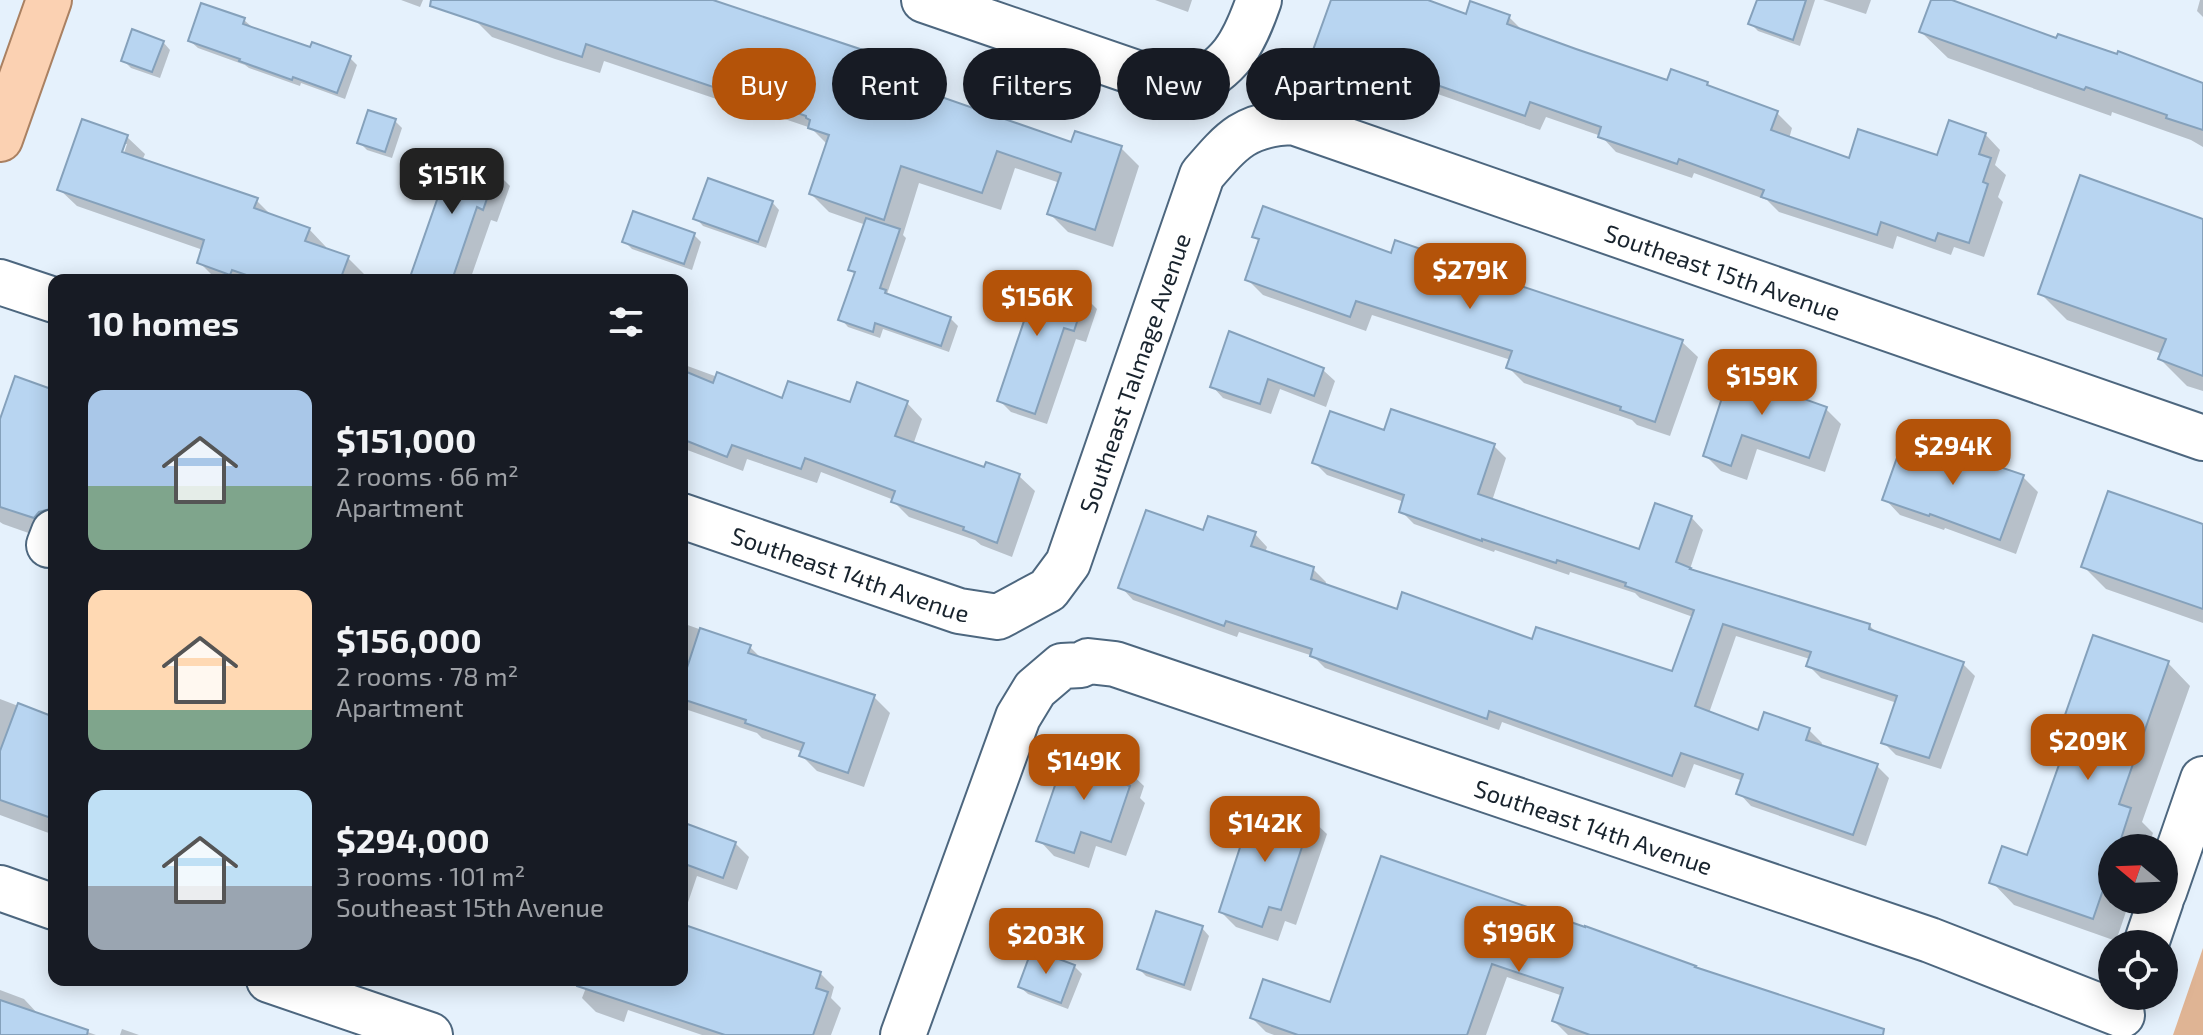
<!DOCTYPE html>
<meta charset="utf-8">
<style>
body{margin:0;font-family:"Exo 2",sans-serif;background:#242831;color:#f1f3f6;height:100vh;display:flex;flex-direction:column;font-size:30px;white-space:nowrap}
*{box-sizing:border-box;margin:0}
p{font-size:26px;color:#9ea1a6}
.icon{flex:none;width:44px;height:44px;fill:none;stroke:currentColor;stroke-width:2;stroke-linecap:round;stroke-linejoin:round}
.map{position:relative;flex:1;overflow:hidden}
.sheet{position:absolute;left:48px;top:274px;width:640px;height:712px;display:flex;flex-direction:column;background:#171b24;border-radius:16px;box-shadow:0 4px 20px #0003}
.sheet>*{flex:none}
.hud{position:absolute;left:712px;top:48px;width:760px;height:72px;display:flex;gap:16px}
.needle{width:52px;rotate:289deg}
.tools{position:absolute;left:2098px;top:834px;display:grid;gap:16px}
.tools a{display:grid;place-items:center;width:80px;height:80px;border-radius:50%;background:#171b24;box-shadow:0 4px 20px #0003;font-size:40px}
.price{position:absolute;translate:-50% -68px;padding:0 18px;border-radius:16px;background:#b45309;color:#fff;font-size:26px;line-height:52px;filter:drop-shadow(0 2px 4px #0008)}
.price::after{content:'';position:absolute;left:50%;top:48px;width:24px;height:18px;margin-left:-12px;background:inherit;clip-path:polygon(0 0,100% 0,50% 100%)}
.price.current{background:#222;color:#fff}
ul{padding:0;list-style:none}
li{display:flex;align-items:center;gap:24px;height:200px;padding:0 40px}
li span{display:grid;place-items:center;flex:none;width:224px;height:160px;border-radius:16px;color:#555}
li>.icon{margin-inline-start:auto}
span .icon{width:96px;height:96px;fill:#fffc;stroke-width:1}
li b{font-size:34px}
h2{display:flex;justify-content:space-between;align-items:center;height:96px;padding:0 40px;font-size:34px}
.pill{padding:0 28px;border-radius:36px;background:#171b24;box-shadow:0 4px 20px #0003;font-size:28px;line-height:72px}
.pill.current{background:#b45309;color:#fff}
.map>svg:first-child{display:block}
.green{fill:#dfb494}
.shadow{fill:#0003;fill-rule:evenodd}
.building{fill:#b8d5f1;stroke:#85a1bb;stroke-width:2}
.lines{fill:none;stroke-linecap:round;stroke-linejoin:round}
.minor-casing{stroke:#4d677f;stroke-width:48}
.major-casing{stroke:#aa8162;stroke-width:48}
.minor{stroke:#fff;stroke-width:44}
.major{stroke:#fbd1b2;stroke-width:44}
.labels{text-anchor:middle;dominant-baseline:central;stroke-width:6;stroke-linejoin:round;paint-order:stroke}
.street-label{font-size:24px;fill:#18232d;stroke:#fff}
</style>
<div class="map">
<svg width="2203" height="1035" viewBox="0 0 2203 1035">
<rect width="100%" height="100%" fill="#e5f1fc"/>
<polygon class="green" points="2203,948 2203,1035 2173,1035"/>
<g class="shadow">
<polygon points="401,0 423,0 420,7"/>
<polygon points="434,0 709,0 868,53 886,71 926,84 940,99 1072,144 1121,148 1139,166 1113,247 1068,232 1050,214 1060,183 1015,168 1001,210 919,183 903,235 906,238 887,294 950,318 958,326 949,352 883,329 880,338 848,327 841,319 856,275 851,269 866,225 829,212 811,194 828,145 811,128 744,105 743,108 604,61 600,73 555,59 492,37 474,19"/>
<polygon points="1155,0 1192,0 1188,12"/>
<polygon points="1334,0 1422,0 1467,16 1509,17 1523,31 1669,83 1707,84 1712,89 1777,113 1792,128 1789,139 1850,160 1938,158 1985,134 2000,150 1995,165 2006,175 1998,197 2003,202 1984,257 1954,247 1951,255 1897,236 1893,249 1779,212 1767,200 1694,173 1692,178 1616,152 1601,136 1546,117 1540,130 1412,85 1411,87 1381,76 1378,84 1330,68 1315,52"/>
<polygon points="1758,0 1815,0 1800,46 1758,31 1751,24"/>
<polygon points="1823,0 1871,0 1866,14"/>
<polygon points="1933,0 1947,0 2057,41 2203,84 2203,147 2191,140 2112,112 2111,116 1948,58 1921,32"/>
<polygon points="2200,0 2203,0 2203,17 2197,11"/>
<polygon points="244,20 252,27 311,50 350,58 357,65 345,99 301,83 300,86 249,68 245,65 198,48 190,41"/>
<polygon points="163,42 170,50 160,78 131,68 123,60"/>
<polygon points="395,121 402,128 392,158 367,150 359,142"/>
<path d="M127,137L145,154L142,161L256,200L273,217L309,229L326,247L325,250L348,258L365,275L363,280H217L199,262L203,250L77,206L59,189ZM123,144H127L121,162L117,161Z"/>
<polygon points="496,172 510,186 497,222 491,220 470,280 401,280 403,276 412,280 440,197 434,190"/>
<polygon points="772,202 779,210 766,248 703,226 696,218"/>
<polygon points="2203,221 2203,391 2187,386 2160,359 2162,354 2067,320 2040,293"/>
<polygon points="694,235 701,242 692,270 632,249 624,241"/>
<polygon points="1255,236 1392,256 1440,257 1445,262 1682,342 1698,357 1670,436 1637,425 1632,420 1524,383 1509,368 1511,360 1372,315 1366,331 1263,295 1247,279 1260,242"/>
<polygon points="1085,297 1097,309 1086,342 1076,339 1047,424 1011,412 999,400 1026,321 1020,319 1008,307"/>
<polygon points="682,364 783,401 851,405 907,403 922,419 913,445 986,470 1019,476 1035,491 1012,557 981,545 975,540 909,517 894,502 894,500 821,472 817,483 747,459 743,471 682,448"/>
<polygon points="1323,370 1335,381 1326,407 1280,389 1271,414 1223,398 1212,386"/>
<polygon points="1763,370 1778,385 1776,391 1826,409 1841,424 1825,472 1757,449 1747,480 1721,471 1706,456"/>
<polygon points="54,392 54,542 3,524 0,522 0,425"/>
<polygon points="1385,433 1494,446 1506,458 1492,501 1640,552 1691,517 1703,530 1690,569 1869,625 1879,635 1963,664 1975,676 1941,769 1896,755 1884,743 1897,703 1821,678 1808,665 1810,659 1736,636 1709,713 1760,732 1809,730 1822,743 1821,747 1877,766 1889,778 1866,846 1751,806 1739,793 1743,781 1694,764 1685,788 1502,722 1499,730 1325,668 1313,656 1239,632 1237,637 1133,600 1121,587 1204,533 1255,534 1267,547 1265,553 1313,569 1326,582 1325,586 1398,612 1673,673 1693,617 1640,598 1635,593 1570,572 1569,575 1495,550 1494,552 1414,524 1401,511 1404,502 1327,475 1314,462"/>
<polygon points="2022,476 2038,492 2016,554 1945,528 1944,530 1900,515 1885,499"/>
<polygon points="2203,526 2203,623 2106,589 2084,567"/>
<polygon points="682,623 750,647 764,661 874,697 890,713 864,787 817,771 802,756 803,752 762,738 757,733 682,708"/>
<polygon points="2168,663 2190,686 2142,822 2153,833 2148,848 2112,848 2112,900 2130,900 2116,941 2014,905 1992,882 2028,857 2062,763 2053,754"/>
<polygon points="0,699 42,715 54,726 54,835 0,815"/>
<polygon points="1128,771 1144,786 1140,798 1145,803 1126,856 1096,846 1089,868 1054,856 1039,840"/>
<polygon points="1311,819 1327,834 1296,925 1285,921 1278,941 1236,927 1221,912 1256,832"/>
<polygon points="682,824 735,843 749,857 737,890 697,876 682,920"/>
<polygon points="1382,859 1843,1035 1568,1035 1554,1021 1563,996 1507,977 1486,1035 1274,1035 1266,1032 1252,1018 1331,1004"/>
<polygon points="682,926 820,973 834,987 831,998 841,1008 831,1035 702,1035 628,1010 624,1022 596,1012 582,998 589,980 682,980"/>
<polygon points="1202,928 1209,936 1191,991 1146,976 1139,969"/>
<polygon points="1074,966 1082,974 1068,1009 1028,994 1020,987"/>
<polygon points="0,990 24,999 39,1015 96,1035 0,1035"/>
<polygon points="122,1029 139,1035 120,1035"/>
</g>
<g class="building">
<polygon points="431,0 713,0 869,52 866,62 927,83 924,91 1071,142 1075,131 1122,146 1095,230 1047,214 1061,173 997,151 982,193 901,166 884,220 809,194 829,135 808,128 810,120 806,118 806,116 726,88 725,91 586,44 582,57 430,6"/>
<polygon points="1331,0 1428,0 1466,14 1470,1 1510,15 1507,24 1576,49 1667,80 1671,69 1708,82 1707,85 1778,111 1771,130 1849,158 1858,129 1937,155 1949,120 1986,133 1979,154 1991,158 1983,182 1988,184 1969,243 1938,233 1935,241 1881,222 1877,235 1761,197 1764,190 1679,159 1677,164 1598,137 1601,127 1530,102 1525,116 1397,71 1396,72 1365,62 1362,70 1312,53"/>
<polygon points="1757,0 1806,0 1793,40 1748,24"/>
<polygon points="1931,0 1952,0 2056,38 2058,34 2117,54 2118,51 2203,83 2203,130 2166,118 2167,115 2086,87 2084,90 1919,32"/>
<polygon points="201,3 245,18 243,24 310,47 312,42 351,56 337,93 293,77 292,80 239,61 240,59 188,41"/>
<polygon points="132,29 164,41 152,72 121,61"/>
<polygon points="368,110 396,119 385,152 357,143"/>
<polygon points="82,119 128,135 122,152 258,198 254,208 310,228 305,241 349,256 340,280 261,280 232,270 230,275 197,263 204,240 57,190"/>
<polygon points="446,152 497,170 483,210 477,207 452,280 409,280 439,194 431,191"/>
<polygon points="2080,175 2203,219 2203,376 2158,359 2166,339 2038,294"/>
<polygon points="708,178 773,201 758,242 693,219"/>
<polygon points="1263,206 1391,253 1395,240 1441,256 1440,259 1683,340 1655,422 1620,410 1621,407 1506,368 1512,351 1356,301 1350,317 1245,280 1259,239 1252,237"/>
<polygon points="633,211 695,233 684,264 622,242"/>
<polygon points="866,218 900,229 880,288 886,290 885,293 951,317 941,346 875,323 873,332 838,320 855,272 848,270"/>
<polygon points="1018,272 1086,295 1074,331 1064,328 1035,414 997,401 1026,315 1006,308"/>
<polygon points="1229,331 1324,368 1314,396 1268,379 1260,404 1210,387"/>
<polygon points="1735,358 1764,368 1759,383 1827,407 1809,458 1742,435 1731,466 1703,456"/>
<polygon points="682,370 713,383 717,372 782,398 788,381 850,402 857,382 908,401 895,436 984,467 986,462 1020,474 997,543 963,530 964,527 891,502 895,491 805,458 801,469 732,445 727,457 682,439"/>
<polygon points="15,376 54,390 54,508 39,512 34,518 0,507 0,419"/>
<polygon points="1391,409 1495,444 1478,494 1639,549 1655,503 1692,516 1676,562 1691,568 1690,569 1870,624 1869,629 1964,662 1929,758 1881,743 1897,696 1806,666 1811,652 1723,624 1695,706 1758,730 1764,712 1810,728 1806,740 1878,764 1853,835 1736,794 1743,774 1681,753 1672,776 1489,711 1487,719 1310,656 1312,649 1226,621 1224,626 1118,588 1146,510 1203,530 1208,516 1256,532 1251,546 1314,567 1311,579 1397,609 1402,592 1532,639 1536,627 1672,671 1694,610 1625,586 1626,583 1557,560 1556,563 1482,539 1482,541 1399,512 1404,495 1312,463 1330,411 1384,430"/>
<polygon points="1905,435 2024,475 2000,540 1930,514 1929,516 1882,500"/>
<polygon points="2108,491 2203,524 2203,609 2081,567"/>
<polygon points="700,628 751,645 748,653 875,695 848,773 799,756 804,743 745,723 746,720 682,699 682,683"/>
<polygon points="2093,635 2169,661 2119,804 2131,808 2118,848 2112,848 2112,864 2093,919 1989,883 2002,846 2027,855 2061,759 2051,755"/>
<polygon points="18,703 54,717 54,819 0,800 0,751"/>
<polygon points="1074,751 1129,769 1124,784 1130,786 1111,842 1081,832 1074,853 1036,841 1063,762 1069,765"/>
<polygon points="1264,801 1312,817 1281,910 1269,907 1262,927 1219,912 1247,826 1255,829"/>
<polygon points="682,822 736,842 723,878 682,863"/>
<polygon points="1381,856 1585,927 1585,926 1696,966 1695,967 1884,1029 1883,1035 1590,1035 1552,1021 1563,988 1492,964 1467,1035 1298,1035 1250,1018 1263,979 1330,1002"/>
<polygon points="1156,911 1203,926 1184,985 1137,969"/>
<polygon points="682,924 821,972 816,988 828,992 813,1035 725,1035 577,986 578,980 682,980"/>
<polygon points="1032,949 1075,965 1061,1003 1018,987"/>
<polygon points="0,1000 88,1030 87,1035 0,1035"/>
</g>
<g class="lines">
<g class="minor-casing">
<g id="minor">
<path d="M924,0L1186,90C1231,67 1243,46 1259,0"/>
<polyline points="0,282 54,300"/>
<path id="s1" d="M682,516L959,611L998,617L1048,590L1068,563L1202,175C1232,140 1245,124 1293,122L2203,438"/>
<polyline points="49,545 54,532"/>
<polyline points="0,888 54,907"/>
<polyline points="2164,892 2203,779"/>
<polyline points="2146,944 2161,900"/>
<polyline points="269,980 430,1035"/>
<path id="s2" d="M903,1035L1018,717L1035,689L1062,666L1081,665L1088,661L1115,664L1930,940L2122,1015"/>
</g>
</g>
<g class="major-casing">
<polyline id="major" points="0,139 49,0"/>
</g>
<use href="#minor" class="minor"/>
<use href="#major" class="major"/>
</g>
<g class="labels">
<g class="street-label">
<text stroke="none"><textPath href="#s1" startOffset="1398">Southeast 15th Avenue</textPath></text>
<text stroke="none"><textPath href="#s1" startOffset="624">Southeast Talmage Avenue</textPath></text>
<text stroke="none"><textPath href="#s1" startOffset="178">Southeast 14th Avenue</textPath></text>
<text stroke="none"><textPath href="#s2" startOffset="966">Southeast 14th Avenue</textPath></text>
</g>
</g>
</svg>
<div class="tools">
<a><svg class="needle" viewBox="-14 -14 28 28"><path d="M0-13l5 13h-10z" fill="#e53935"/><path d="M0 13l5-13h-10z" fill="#9ea1a6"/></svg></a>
<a><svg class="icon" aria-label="locate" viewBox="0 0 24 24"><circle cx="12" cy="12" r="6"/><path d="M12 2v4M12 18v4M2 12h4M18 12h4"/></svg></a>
</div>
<b class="price current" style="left:452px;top:216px">$151K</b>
<b class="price" style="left:1470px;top:311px">$279K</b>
<b class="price" style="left:1037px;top:338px">$156K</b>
<b class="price" style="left:1762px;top:417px">$159K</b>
<b class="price" style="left:1953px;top:487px">$294K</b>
<b class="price" style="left:2088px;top:782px">$209K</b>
<b class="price" style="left:1084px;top:802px">$149K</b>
<b class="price" style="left:1265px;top:864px">$142K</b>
<b class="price" style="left:1519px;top:974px">$196K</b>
<b class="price" style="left:1046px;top:976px">$203K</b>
<div class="hud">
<a class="pill current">Buy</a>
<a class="pill">Rent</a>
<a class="pill">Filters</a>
<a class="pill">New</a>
<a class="pill">Apartment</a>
</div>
<section class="sheet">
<h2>10 homes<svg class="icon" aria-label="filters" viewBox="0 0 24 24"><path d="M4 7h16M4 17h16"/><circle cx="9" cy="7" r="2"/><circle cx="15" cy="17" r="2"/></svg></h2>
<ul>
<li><span style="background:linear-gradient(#a9c7e8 60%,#7fa58c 0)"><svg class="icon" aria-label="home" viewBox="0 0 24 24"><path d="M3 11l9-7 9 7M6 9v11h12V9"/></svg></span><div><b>$151,000</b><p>2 rooms · 66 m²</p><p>Apartment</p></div></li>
<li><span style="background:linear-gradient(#ffd9b3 75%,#7fa58c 0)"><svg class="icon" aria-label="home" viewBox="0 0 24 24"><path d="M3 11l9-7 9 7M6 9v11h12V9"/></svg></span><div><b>$156,000</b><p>2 rooms · 78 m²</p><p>Apartment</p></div></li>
<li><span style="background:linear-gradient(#bfe0f5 60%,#9aa5b1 0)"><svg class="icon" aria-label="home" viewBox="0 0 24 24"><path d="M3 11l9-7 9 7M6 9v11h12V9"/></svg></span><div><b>$294,000</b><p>3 rooms · 101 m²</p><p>Southeast 15th Avenue</p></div></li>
</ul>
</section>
</div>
